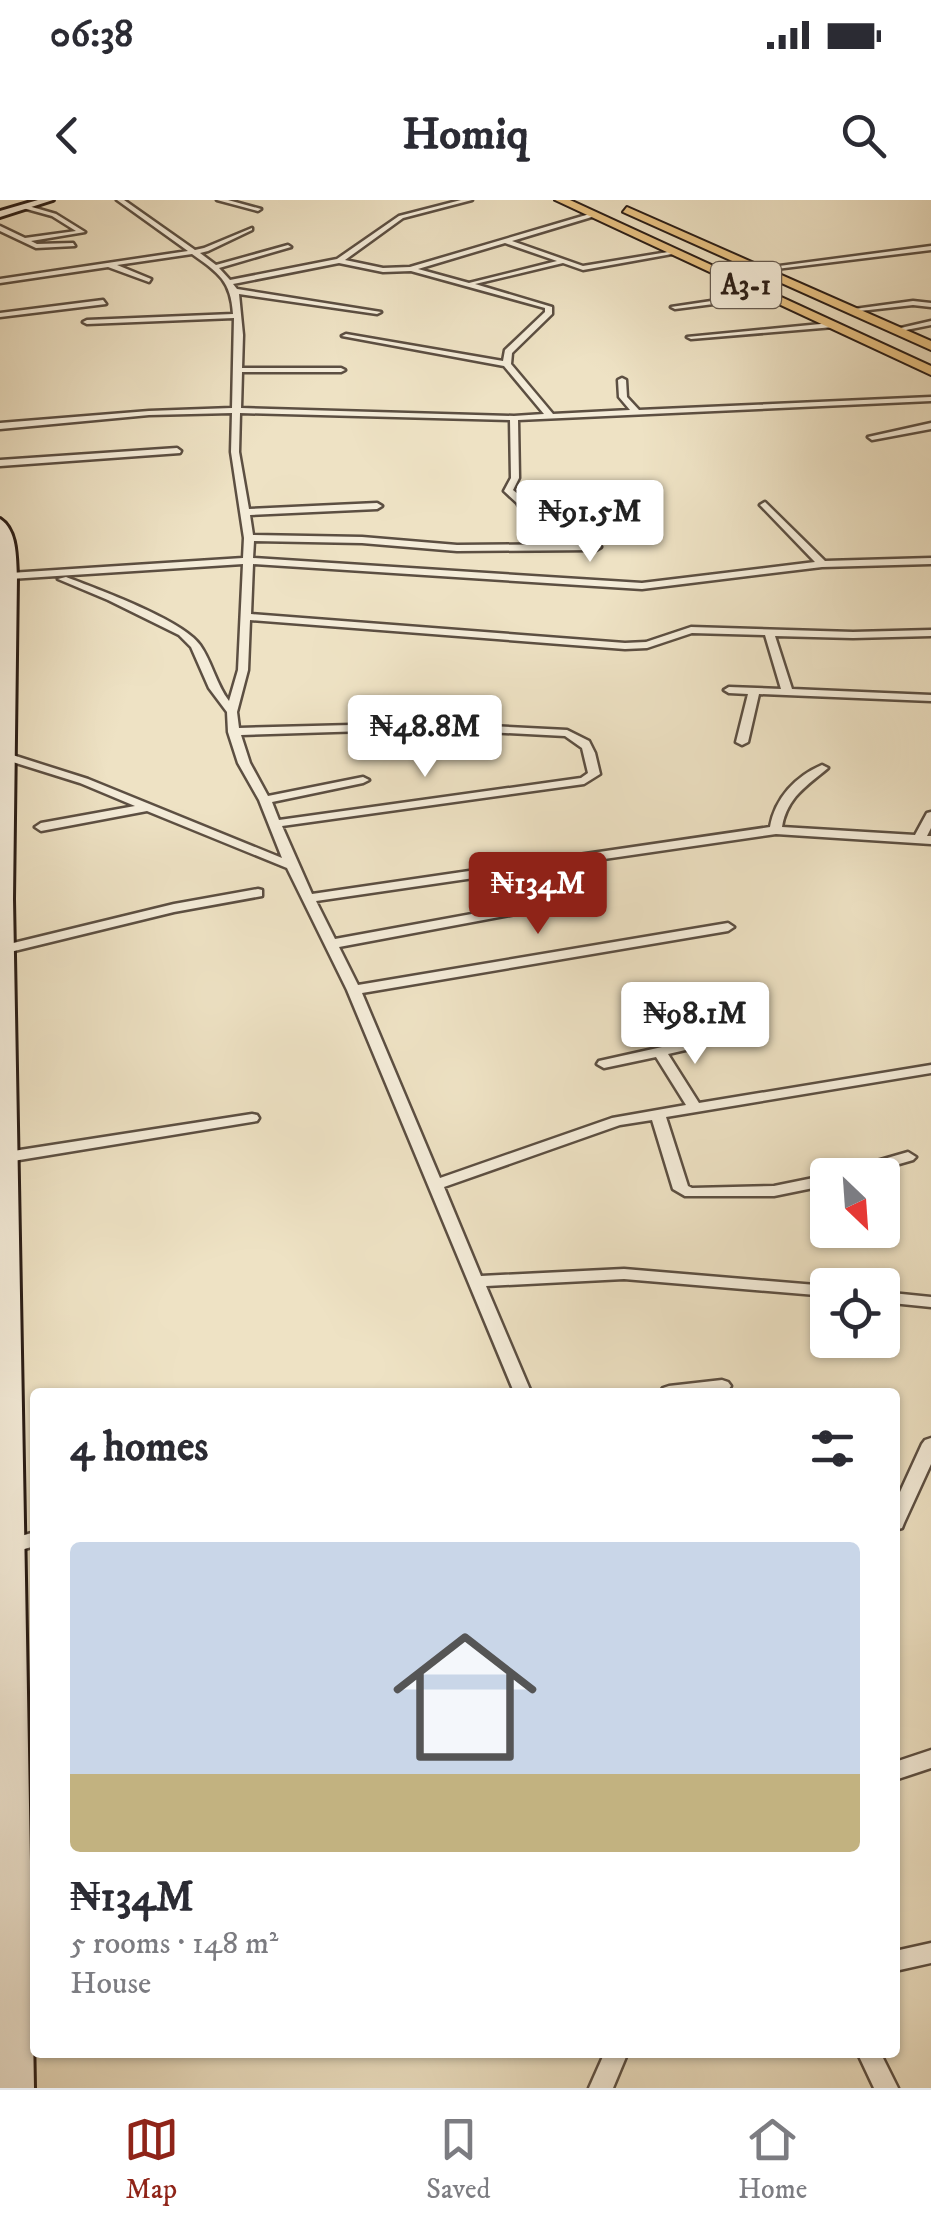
<!DOCTYPE html>
<meta charset="utf-8">
<style>
body{margin:0;font-family:"IM FELL DW Pica",serif;background:#f2f2f3;color:#2b2b33;height:100vh;display:flex;flex-direction:column;font-size:38px;white-space:nowrap}
*{box-sizing:border-box;margin:0}
p{font-size:32px;color:#7c7c81}
.icon{flex:none;width:55px;height:55px;fill:none;stroke:currentColor;stroke-width:2;stroke-linecap:round;stroke-linejoin:round}
.map{position:relative;flex:1;overflow:hidden}
.details{position:absolute;left:30px;top:1188px;width:870px;height:670px;display:flex;flex-direction:column;background:#fff;border-radius:10px;box-shadow:0 2px 8px #0004}
.details>*{flex:none}
.needle{width:65px;rotate:155deg}
.tools{position:absolute;left:810px;top:958px;display:grid;gap:20px}
.tools a{display:grid;place-items:center;width:90px;height:90px;border-radius:10px;background:#fff;box-shadow:0 2px 8px #0004;font-size:50px}
.price{position:absolute;translate:-50% -85px;padding:0 22px;border-radius:10px;background:#fff;color:#222;font-size:32px;line-height:65px;filter:drop-shadow(0 2px 5px #0008)}
.price::after{content:'';position:absolute;left:50%;top:60px;width:30px;height:22px;margin-left:-15px;background:inherit;clip-path:polygon(0 0,100% 0,50% 100%)}
.price.selected{background:#8f2418;color:#fff}
ul{padding:0;list-style:none}
li{display:grid;align-content:center;gap:20px;height:530px;padding:0 40px}
li+li{border-top:2px solid #e1e1e2}
li span{display:grid;place-items:center;height:310px;border-radius:10px;color:#555}
li>.icon{margin-inline-start:auto}
span .icon{width:180px;height:180px;fill:#fffc;stroke-width:1}
li b{font-size:42px}
h2{display:flex;justify-content:space-between;align-items:center;height:120px;padding:0 40px;font-size:42px}
.status{display:flex;justify-content:space-between;align-items:center;height:70px;padding:0 50px;background:#fff;direction:ltr}
.status svg{height:28px;fill:currentColor}
header{display:flex;justify-content:space-between;align-items:center;height:130px;padding:0 40px;background:#fff;font-size:45px;font-weight:800}
.dock{display:flex;justify-content:space-around;align-items:center;height:140px;border-top:2px solid #e1e1e2;background:#fff;font-size:28px;color:#7c7c81}
.dock a{display:grid;justify-items:center;gap:5px}
.dock .selected{color:#8f2418}
.map>svg:first-child{display:block}
.lines{fill:none;stroke-linecap:round;stroke-linejoin:round}
.minor-casing{stroke:#5c4f42;stroke-width:5}
.secondary-casing{stroke:#2b1e17;stroke-width:6}
.trunk-casing{stroke:#2b1e17;stroke-width:4}
.minor{fill:#f4ecd9;fill-rule:evenodd}
.secondary{fill:#f4ecd9;fill-rule:evenodd}
.trunk{fill:#e7c182;fill-rule:evenodd}
.labels{text-anchor:middle;dominant-baseline:central;stroke-width:8;stroke-linejoin:round;paint-order:stroke}
.shield{fill:#f4ecd9;stroke:#675c51;stroke-width:2.5}
.shield-label{font-size:28px;font-weight:bold;fill:#2b1e17}
</style>
<div class="status"><b>06:38</b><svg viewBox="0 0 49 12"><path d="M0 12V9h3v3zM5 12V6h3v6zM10 12V3h3v9zM15 12V0h3v12zM26 1h20v11H26zM47 4h2v5h-2z"/></svg></div>
<header><svg class="icon" aria-label="back" viewBox="0 0 24 24"><path d="M15 5l-7 7 7 7"/></svg>Homiq<svg class="icon" aria-label="search" viewBox="0 0 24 24"><circle cx="10" cy="10" r="6"/><path d="M15 15l6 6"/></svg></header>
<div class="map">
<svg width="931" height="1888" viewBox="0 0 931 1888">
<rect width="100%" height="100%" fill="#eee2c4"/>
<filter id="stains"><feTurbulence type="fractalNoise" baseFrequency=".002" numOctaves="4"/><feColorMatrix values="0 0 0 0 .2 0 0 0 0 .09 0 0 0 0 .02 0 0 0 .5 -.17"/></filter>
<radialGradient id="worn" r=".72"><stop offset=".6" stop-color="#630" stop-opacity="0"/><stop offset="1" stop-color="#630" stop-opacity=".3"/></radialGradient>
<g class="lines">
<g class="minor-casing">
<g id="minor">
<path d="M117,0H124L195,50L204,48L252,28V30L208,51L200,53L216,65L288,45L291,47L219,68L230,80L337,59L399,16L461,0H472L403,18L345,60L383,68L410,67L593,13L595,16L512,41L583,66L674,51L672,54L583,70L563,63L475,84L552,107V114L512,153L511,164L553,214L630,210L619,197L618,180L622,178L626,180L627,197L639,210L931,197V201L518,220L519,278L513,290L524,299L534,316L529,319L526,318L517,303L504,291L511,278L510,220L240,213L239,252L249,309L377,303L382,306L377,309L250,315L253,335L362,337L457,345L596,344L601,347L596,350L457,351L362,343L254,341L253,358L642,383L815,362L762,307L760,305L765,302L825,361L931,358V364L822,367L642,389L253,364L251,414L625,443L646,442L691,427L853,432L931,430V436L853,438L775,436L792,489L931,495V501L759,494L748,542L742,545L736,542L748,494L729,493L724,490L729,487L781,489L765,435L692,433L647,448L625,449L250,420L248,470L237,512L239,528L430,523L567,530L589,541L595,553L600,574L584,584L282,626L312,694L770,627C775,598 796,576 822,565L828,568C807,586 787,597 782,627L915,635L927,613L931,612V628L927,636H931V644L776,634L316,701L335,739L521,705L527,709L521,713L339,747L358,785L728,723L734,727L728,731L362,793L440,978L612,918L686,905L656,857L604,868L597,864L599,861L698,839L703,840L705,843L703,846L668,854L699,903L931,865V873L666,917L688,986L692,988L774,986L828,975V985L774,996H685L673,989L652,920L620,925L444,987L481,1076L624,1069L828,1086V1096L624,1079L486,1086L531,1192H514L347,790L287,668L147,611L41,631L35,627L41,623L135,606L80,583L0,558V551L88,579L282,658L259,600L238,563L228,532L227,512L209,488L191,447L179,435L108,400L58,379L66,377C97,389 183,420 200,445C212,462 216,484 229,501L238,470L243,364L10,379L5,376L10,373L243,358L244,338L231,252L232,213L149,215L0,229V223L149,211L232,208L234,118L87,124L83,122L87,120L233,114C231,81 219,73 192,54L117,65L151,79L149,82L108,67L0,83V79L188,51ZM505,43L557,61L469,83L418,69ZM339,63L383,72L411,71L545,108V112L505,150L503,161L346,134L342,136L504,166L544,214L514,216L241,208L242,172H341L345,170L341,168H242L243,135L239,94L377,114L381,112L237,89L233,84ZM430,529L565,536L582,548L588,573L581,578L279,620L272,602L363,583L369,580L363,577L268,596L250,563L241,535Z"/>
<polygon points="217,0 228,0 261,9 258,11"/>
<polygon points="25,5 56,14 85,32 31,41 37,44 73,43 75,46 36,48 0,31 0,26 25,38 76,31 52,16 23,8"/>
<polygon points="931,46 931,50 760,71 757,69"/>
<polygon points="765,93 768,97 675,109 671,107"/>
<polygon points="103,100 106,104 0,117 0,113"/>
<polygon points="913,101 931,103 931,107 913,105 851,112 847,110"/>
<polygon points="931,121 931,125 896,132 892,130"/>
<polygon points="831,123 834,127 691,139 687,137"/>
<polygon points="931,223 931,229 872,240 868,237"/>
<polygon points="177,248 181,251 180,253 0,266 0,260"/>
<polygon points="258,689 262,690 262,696 174,712 6,753 0,750 1,746 174,704"/>
<polygon points="252,914 257,915 259,918 257,921 7,962 0,958 2,954 7,952"/>
<polygon points="908,952 916,957 913,960 861,975 836,975 839,972"/>
<polygon points="882,1092 931,1097 931,1107 882,1102"/>
<polygon points="722,1180 728,1182 731,1186 728,1190 717,1192 660,1192 663,1188 669,1186"/>
<polygon points="931,1238 931,1264 904,1323 902,1328 895,1330 895,1303 922,1244 925,1240"/>
<polygon points="35,1332 35,1346 7,1354 0,1352 0,1342"/>
<polygon points="931,1550 931,1568 895,1580 895,1562"/>
<polygon points="931,1743 931,1763 895,1771 895,1751"/>
<polygon points="15,1808 35,1811 35,1833 15,1830 0,1836 0,1814"/>
<polygon points="605,1852 628,1852 613,1888 589,1888"/>
<polygon points="857,1852 880,1852 898,1888 874,1888"/>
</g>
</g>
<g class="secondary-casing">
<g id="secondary">
<polygon points="38,0 53,0 0,17 0,11"/>
<path d="M0,319C17,330 16,357 17,376L13,699L34,1888H0Z"/>
</g>
</g>
<g class="trunk-casing">
<g id="trunk">
<polygon points="555,0 570,0 931,166 931,175"/>
<polygon points="627,7 931,141 931,150 623,12"/>
</g>
</g>
<use href="#minor" class="minor"/>
<use href="#secondary" class="secondary"/>
<use href="#trunk" class="trunk"/>
</g>
<g class="labels">
<rect class="shield" x="711" y="62" width="70" height="46" rx="8"/>
<g class="shield-label">
<text x="746" y="85">A3-1</text>
</g>
</g>
<rect width="100%" height="100%" filter="url(#stains)"/>
<rect width="100%" height="100%" fill="url(#worn)"/>
</svg>
<div class="tools">
<a><svg class="needle" viewBox="-14 -14 28 28"><path d="M0-13l5 13h-10z" fill="#e53935"/><path d="M0 13l5-13h-10z" fill="#7c7c81"/></svg></a>
<a><svg class="icon" aria-label="locate" viewBox="0 0 24 24"><circle cx="12" cy="12" r="6"/><path d="M12 2v4M12 18v4M2 12h4M18 12h4"/></svg></a>
</div>
<b class="price" style="left:590px;top:365px">₦91.5M</b>
<b class="price" style="left:425px;top:580px">₦48.8M</b>
<b class="price selected" style="left:538px;top:737px">₦134M</b>
<b class="price" style="left:695px;top:867px">₦98.1M</b>
<section class="details">
<h2>4 homes<svg class="icon" aria-label="filters" viewBox="0 0 24 24"><path d="M4 7h16M4 17h16"/><circle cx="9" cy="7" r="2"/><circle cx="15" cy="17" r="2"/></svg></h2>
<ul>
<li><span style="background:linear-gradient(#c9d6e8 75%,#c2b280 0)"><svg class="icon" aria-label="home" viewBox="0 0 24 24"><path d="M3 11l9-7 9 7M6 9v11h12V9"/></svg></span><div><b>₦134M</b><p>5 rooms · 148 m²</p><p>House</p></div></li>
</ul>
</section>
</div>
<nav class="dock">
<a class="selected"><svg class="icon" aria-label="map" viewBox="0 0 24 24"><path d="M3 6l6-2 6 2 6-2v14l-6 2-6-2-6 2zM9 4v14M15 6v14"/></svg>Map</a>
<a><svg class="icon" aria-label="saved" viewBox="0 0 24 24"><path d="M7 4h10v16l-5-4-5 4z"/></svg>Saved</a>
<a><svg class="icon" aria-label="home" viewBox="0 0 24 24"><path d="M3 11l9-7 9 7M6 9v11h12V9"/></svg>Home</a>
</nav>
